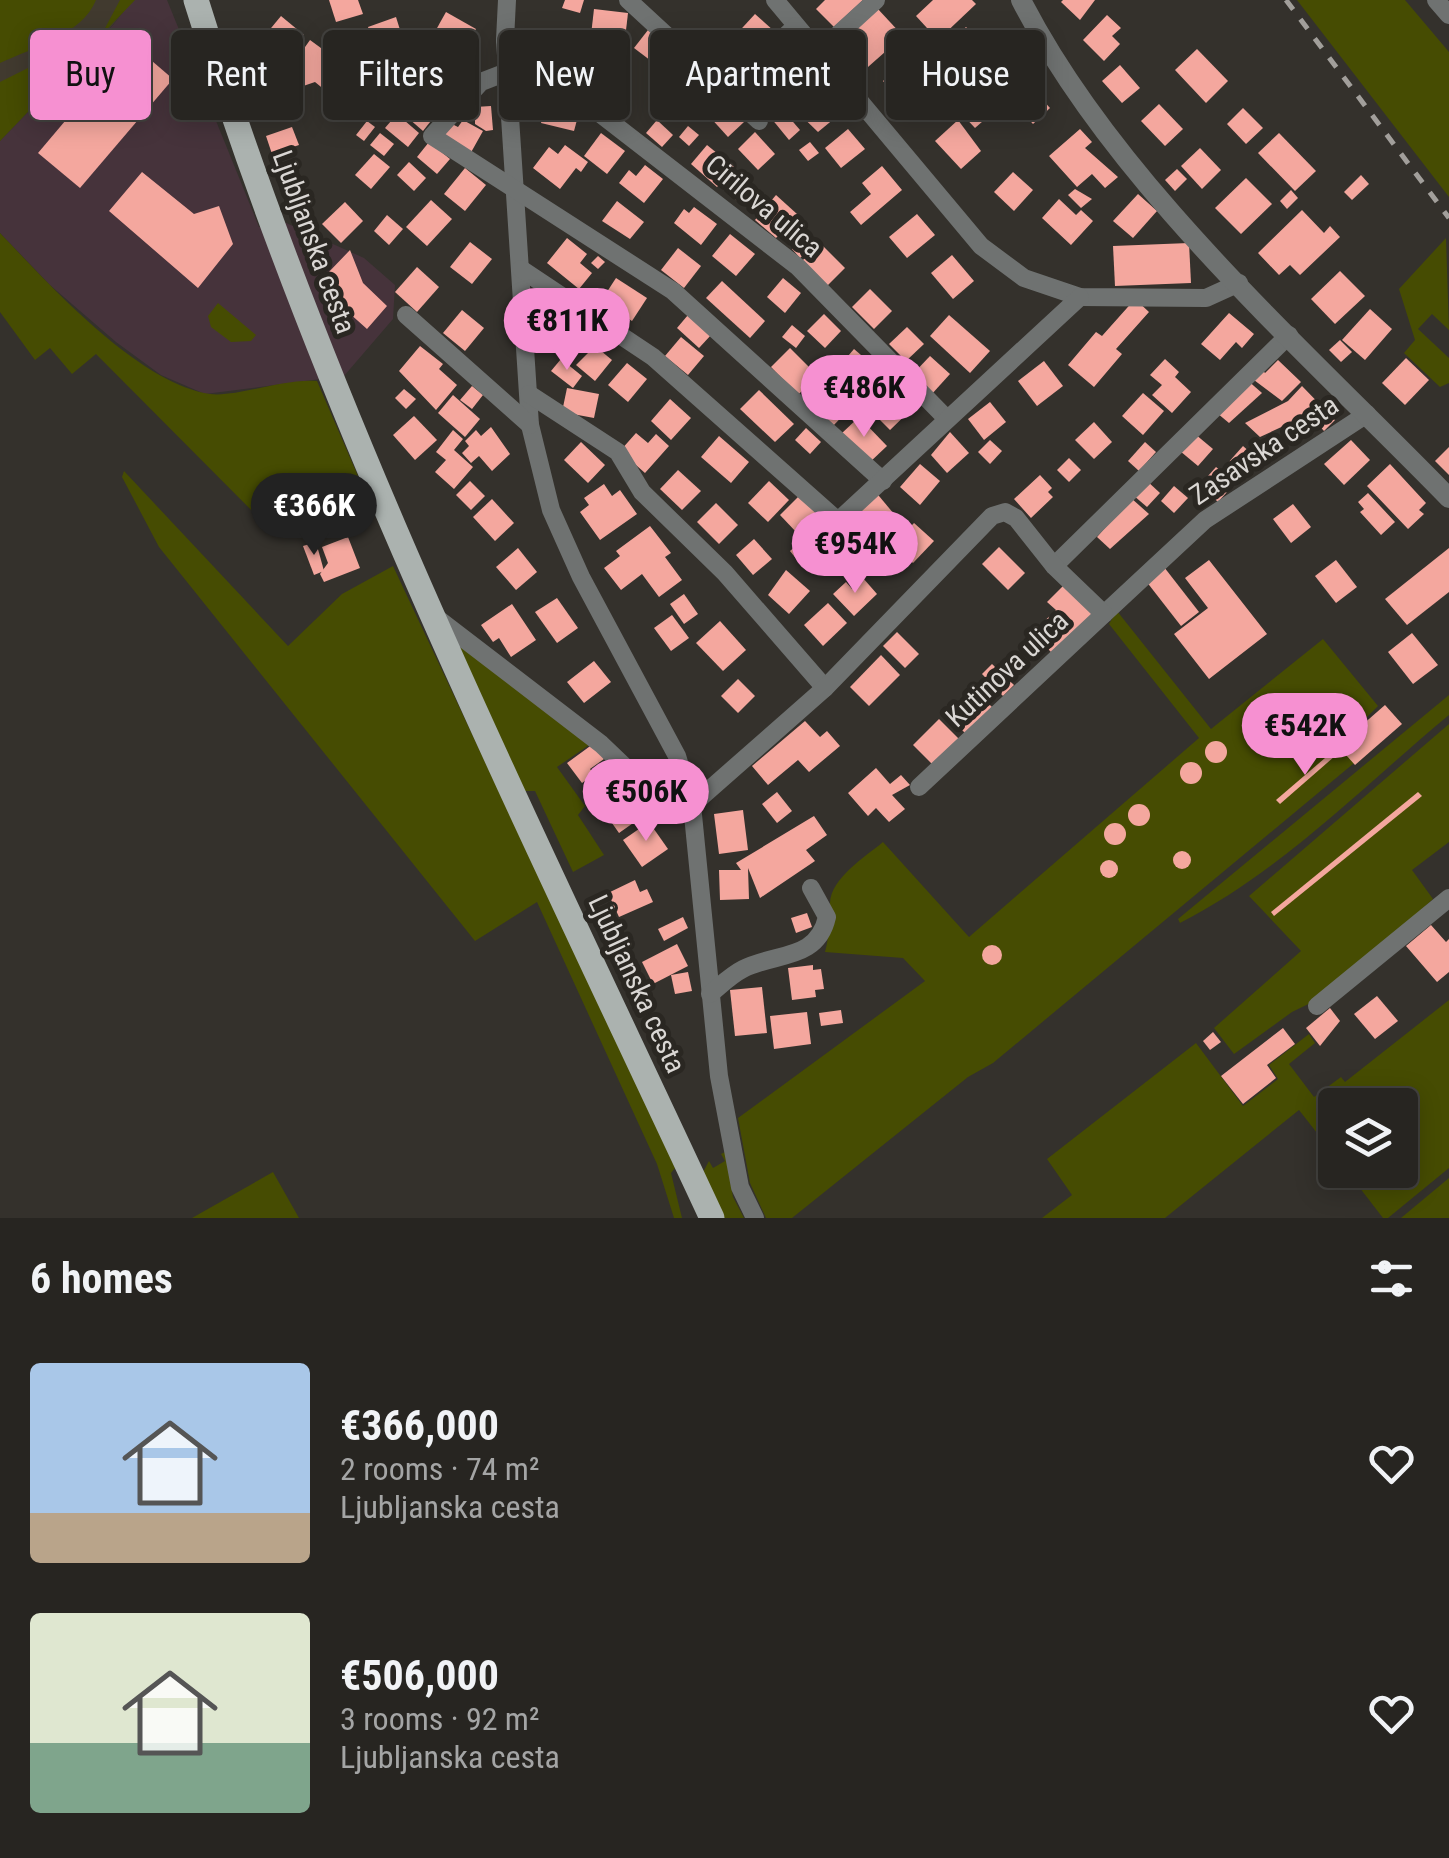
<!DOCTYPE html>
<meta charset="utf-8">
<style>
body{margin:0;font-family:"Roboto Condensed",sans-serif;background:#2f2d2a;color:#f1f3f6;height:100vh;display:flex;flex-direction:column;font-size:38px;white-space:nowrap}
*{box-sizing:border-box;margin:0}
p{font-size:32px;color:#a4a5a5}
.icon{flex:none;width:55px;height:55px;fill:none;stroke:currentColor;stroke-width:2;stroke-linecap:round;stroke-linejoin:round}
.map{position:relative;height:1218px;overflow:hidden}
.side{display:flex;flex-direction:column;background:#272521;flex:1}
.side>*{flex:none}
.banner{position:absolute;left:30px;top:30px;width:1390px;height:90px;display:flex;gap:20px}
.tools{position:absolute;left:1318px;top:1088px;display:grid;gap:20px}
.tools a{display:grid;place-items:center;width:100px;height:100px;border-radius:10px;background:#272521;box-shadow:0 5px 25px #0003,0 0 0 2px #43423f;font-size:50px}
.price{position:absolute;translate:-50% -85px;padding:0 22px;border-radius:35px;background:#f690d1;color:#111;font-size:32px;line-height:65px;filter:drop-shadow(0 2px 5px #0008)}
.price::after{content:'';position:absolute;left:50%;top:60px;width:30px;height:22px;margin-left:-15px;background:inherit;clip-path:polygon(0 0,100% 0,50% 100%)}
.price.on{background:#222;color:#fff}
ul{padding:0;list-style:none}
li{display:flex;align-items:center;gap:30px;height:250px;padding:0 30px}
li span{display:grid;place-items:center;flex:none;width:280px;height:200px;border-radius:10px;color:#555}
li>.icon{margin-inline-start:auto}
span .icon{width:120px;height:120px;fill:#fffc;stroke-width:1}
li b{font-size:42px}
h2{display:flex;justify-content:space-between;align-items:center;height:120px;padding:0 30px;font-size:42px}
.chip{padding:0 35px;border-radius:10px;background:#272521;box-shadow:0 5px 25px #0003,0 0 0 2px #43423f;font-size:35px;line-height:90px}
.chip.on{background:#f690d1;color:#111}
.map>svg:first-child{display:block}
.commercial{fill:#46333b}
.built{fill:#413a2f}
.green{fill:#464c02}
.building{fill:#f4a79e}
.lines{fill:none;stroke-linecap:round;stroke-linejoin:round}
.minor{stroke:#6f7271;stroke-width:18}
.tertiary{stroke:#6f7271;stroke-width:20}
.primary{stroke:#abb2af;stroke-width:25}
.rail{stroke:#a29f9b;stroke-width:5;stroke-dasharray:12 12;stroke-linecap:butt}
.labels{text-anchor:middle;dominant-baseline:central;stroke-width:10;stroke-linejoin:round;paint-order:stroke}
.street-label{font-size:28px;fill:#dad7d4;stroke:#2a2722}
</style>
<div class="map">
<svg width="1449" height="1218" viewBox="0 0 1449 1218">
<rect width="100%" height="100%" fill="#34312c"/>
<polygon class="commercial" points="132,0 167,0 259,227 284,222 364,258 395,285 393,319 344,376 205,394 161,375 116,342 50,285 0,233 0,141 113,25"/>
<polygon class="built" points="0,0 132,0 113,25 0,141"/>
<g class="green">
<path d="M0,0H96C82,35 32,48 0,63Z"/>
<polygon points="120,0 135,0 0,141 0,82 104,30"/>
<polygon points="1297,0 1405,0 1449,52 1449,197"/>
<path d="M0,233C50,285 131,376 204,393C232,400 281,378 317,381L373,511L365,518L327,482L276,535L96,354L72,374L50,348L35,360L0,312Z"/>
<polygon points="1446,238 1449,330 1432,314 1418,329 1449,358 1449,383 1440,387 1404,353 1415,340 1399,289"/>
<polygon points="218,303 256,335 251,341 231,342 211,327 208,316"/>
<polygon points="124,471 288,646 342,594 393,566 664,1143 675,1168 671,1173 682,1218 674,1218 657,1164 537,902 475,941 159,547 122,477"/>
<path d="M1117,611L1211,729L1323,639L1378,706L1354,730L1371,749L993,1063L968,1077L792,1218H766L750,1183L738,1118L925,981L903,958L825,952C830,933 829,921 830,903C831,878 865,857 883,842L969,937L1199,738L1109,624Z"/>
<polygon points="462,647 592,743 557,767 585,806 578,815 604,855 573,872 535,791 524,791 459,649"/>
<path d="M1449,695V715C1361,788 1283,870 1180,923L1178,919Z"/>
<polygon points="1449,724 1449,842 1412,870 1433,899 1331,993 1292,1012 1234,1054 1214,1028 1301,951 1249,896"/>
<polygon points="1449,1000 1449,1168 1388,1218 1383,1218 1346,1170 1400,1170 1400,1105 1335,1105 1335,1156 1299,1110 1165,1218 1042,1218 1072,1195 1047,1159 1196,1043 1243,1106 1278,1079 1269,1065 1309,1034 1315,1043 1289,1064 1314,1097 1341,1077 1345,1082"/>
<polygon points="725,1152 733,1197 744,1218 723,1218 702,1174 709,1161 713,1168 725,1161 721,1154"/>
<polygon points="273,1172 299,1218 192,1218"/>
<polygon points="1449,1178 1449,1218 1401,1218"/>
</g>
<g class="building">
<polygon points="329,0 358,0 363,14 336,22"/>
<polygon points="565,0 584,0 580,13 562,8"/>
<polygon points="825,0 863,0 834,27 816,9"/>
<polygon points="933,0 972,0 976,4 938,40 916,16"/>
<polygon points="1095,0 1080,20 1061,2 1063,0"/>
<polygon points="877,8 903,36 868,67 843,39"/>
<polygon points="594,9 628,13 625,39 591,35"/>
<polygon points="446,12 476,29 461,54 432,37"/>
<polygon points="755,14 774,31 751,56 732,39"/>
<polygon points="1107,15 1121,28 1112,36 1120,44 1104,61 1083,40"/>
<polygon points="281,16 304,35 285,58 262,39"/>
<polygon points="396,17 405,46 377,55 368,27"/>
<polygon points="966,27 975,36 963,47 954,38"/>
<polygon points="648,30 676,52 663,70 634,48"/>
<polygon points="986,30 1004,49 984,68 966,49"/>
<polygon points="565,36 584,50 567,73 548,59"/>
<polygon points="310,40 351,70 338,88 332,84 326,91 315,82 265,99 253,68 275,60 279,72 296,66 293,64"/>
<polygon points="254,41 259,54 242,61 237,48"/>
<polygon points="131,43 173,79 80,188 38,153"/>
<polygon points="1197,49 1228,81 1206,103 1175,70"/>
<polygon points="728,50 744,65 733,77 717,61"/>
<polygon points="414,54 434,68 416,94 395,79"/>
<polygon points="785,55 799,74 773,94 766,84 774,77 767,69"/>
<polygon points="592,61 609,74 594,94 577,82"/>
<polygon points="1120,65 1140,88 1122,103 1102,81"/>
<polygon points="697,66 718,88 701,103 681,81"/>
<polygon points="900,66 921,90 936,76 959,99 939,118 916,93 904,104 883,81"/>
<polygon points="464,71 474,77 467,88 457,81"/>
<polygon points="807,84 835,118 818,132 789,104 790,98"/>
<polygon points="443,86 459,97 443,118 428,107"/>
<polygon points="1031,87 1050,108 1033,124 1014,103"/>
<polygon points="975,96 991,114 975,128 959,111"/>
<polygon points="548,97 581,105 574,131 541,123"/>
<polygon points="411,98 434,117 423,131 400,111"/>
<polygon points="725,101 744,122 728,137 708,115"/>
<polygon points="1159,104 1183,129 1165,146 1141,121"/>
<polygon points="491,106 493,130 486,131 475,124 475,107"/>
<polygon points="1243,108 1263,128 1246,144 1227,124"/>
<polygon points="782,109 800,130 789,140 771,118"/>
<polygon points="397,114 419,133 408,147 385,128"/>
<polygon points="463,120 483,131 469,156 440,136 448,122 458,127"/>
<polygon points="657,120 673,135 662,147 646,133"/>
<polygon points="958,120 981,151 961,169 935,141"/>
<polygon points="367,121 375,127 364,141 356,135"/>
<polygon points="688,126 699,135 689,146 679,137"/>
<polygon points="292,127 299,145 272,154 266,136"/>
<polygon points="848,129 865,149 841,168 825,148"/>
<polygon points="1080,129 1092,142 1085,148 1118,177 1105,188 1092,174 1077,187 1049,156"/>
<polygon points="755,132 775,154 758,170 738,149"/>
<polygon points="380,133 394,144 384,156 370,145"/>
<polygon points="601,133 625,151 607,174 584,156"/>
<polygon points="1279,133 1316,171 1295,191 1258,153"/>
<polygon points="429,142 450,159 437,174 417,157"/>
<polygon points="810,142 819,153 808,161 799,150"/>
<polygon points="565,145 588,162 581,172 576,168 560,189 533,168 549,147 558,154"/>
<polygon points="707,145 734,167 717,187 691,164"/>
<polygon points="1200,148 1221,170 1202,189 1181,166"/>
<polygon points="374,154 390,167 371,189 355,175"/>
<polygon points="409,162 426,178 414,191 397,175"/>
<polygon points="645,165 663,179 644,203 619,183 629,170 636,176"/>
<polygon points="882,166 902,190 861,225 850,212 871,194 862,183"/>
<polygon points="465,168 486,185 465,211 444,194"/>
<polygon points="1177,169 1187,179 1175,191 1165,180"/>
<polygon points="142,172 194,214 219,206 233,244 198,288 109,211"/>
<polygon points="1013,172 1033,190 1014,211 994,192"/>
<polygon points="1361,175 1369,184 1352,200 1344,192"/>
<polygon points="1246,178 1272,204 1241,234 1215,208"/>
<polygon points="742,179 752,190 739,203 729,192"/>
<polygon points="1075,189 1092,199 1081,208 1068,195"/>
<polygon points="1291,190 1298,198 1287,209 1280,201"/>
<polygon points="1138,194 1157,211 1133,238 1113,221"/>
<polygon points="776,195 797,214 776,238 755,220"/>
<polygon points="1059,199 1076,215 1081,210 1093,221 1071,245 1042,218"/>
<polygon points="431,200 452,219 427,246 406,227"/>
<polygon points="617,201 644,222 630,239 602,221"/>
<polygon points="345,202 363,221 341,243 322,224"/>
<polygon points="694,207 717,224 701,245 674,223 684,209 689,213"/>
<polygon points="1302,210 1324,233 1330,226 1340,237 1300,275 1290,265 1279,275 1258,253"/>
<polygon points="917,214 935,235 907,258 889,237"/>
<polygon points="387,215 403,229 389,245 374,231"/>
<polygon points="730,234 755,254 736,276 712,256"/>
<polygon points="804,237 813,246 800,258 792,249"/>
<polygon points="567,238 587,254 580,263 592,273 579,289 547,263"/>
<polygon points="470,242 492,259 472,284 450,267"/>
<polygon points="820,243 845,268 825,288 800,263"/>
<polygon points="1189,243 1191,283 1115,286 1113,246"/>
<polygon points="678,248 701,266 684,288 661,270"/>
<polygon points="350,250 363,283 387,306 367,329 339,304 326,275"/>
<polygon points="952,255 974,281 953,299 931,273"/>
<polygon points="598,256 605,262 598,269 591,263"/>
<polygon points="417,267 439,287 417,312 395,292"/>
<polygon points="1340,271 1365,296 1335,324 1311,299"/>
<polygon points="616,278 647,298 632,321 601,301"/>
<polygon points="783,278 801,293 785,313 767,297"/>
<polygon points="722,281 765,321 750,338 706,298"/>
<polygon points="870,289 892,311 874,329 852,307"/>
<polygon points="1135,299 1149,312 1116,349 1122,354 1094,387 1068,365 1096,332 1102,336"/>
<polygon points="1370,309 1392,329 1365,360 1342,340"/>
<polygon points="462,310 484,328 465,351 443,333"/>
<polygon points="1229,313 1254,334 1242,348 1236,342 1220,360 1201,344"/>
<polygon points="824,314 841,331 825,348 807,331"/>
<polygon points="567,315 589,330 573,353 551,339"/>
<polygon points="688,315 711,335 699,348 677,328"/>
<polygon points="949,315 990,351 970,373 930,336"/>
<polygon points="792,325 805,336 796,348 782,337"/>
<polygon points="907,327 924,344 906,361 889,344"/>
<polygon points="681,337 704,356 688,375 665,356"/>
<polygon points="1340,340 1352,352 1341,362 1329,350"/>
<polygon points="420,346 443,364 439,369 457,385 436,410 399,371"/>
<polygon points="595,346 612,360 595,381 576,365"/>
<polygon points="790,348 817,375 798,395 771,367"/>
<polygon points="854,349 882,373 865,392 837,369"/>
<polygon points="930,356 950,374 931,395 911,376"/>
<polygon points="1406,358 1429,380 1405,405 1382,383"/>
<polygon points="561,359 582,376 573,388 551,371"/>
<polygon points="1165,359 1179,372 1175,377 1191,392 1172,413 1152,395 1162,385 1150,375"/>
<polygon points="1278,360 1301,382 1282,401 1250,377 1260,367 1265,373"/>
<polygon points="1044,361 1063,386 1037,406 1018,381"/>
<polygon points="627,363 647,379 628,402 608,385"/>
<polygon points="1246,379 1262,393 1229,423 1217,413"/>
<polygon points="902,381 921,400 890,430 862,402 875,390 884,398"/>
<polygon points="827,384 851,407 833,426 809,404"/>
<polygon points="472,386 483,395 472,409 460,400"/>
<polygon points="1302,386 1335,420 1324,431 1314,420 1309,426 1301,418 1260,437 1245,423 1288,401"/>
<polygon points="567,388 599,394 594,418 562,412"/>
<polygon points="404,389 416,399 406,409 395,398"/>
<polygon points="759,390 794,424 775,442 740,409"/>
<polygon points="1143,393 1164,411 1143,435 1122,416"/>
<polygon points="453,395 480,419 465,437 438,413"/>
<polygon points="670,399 691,418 671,440 651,421"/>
<polygon points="990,402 1006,422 984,440 968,419"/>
<polygon points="414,416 437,440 415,460 393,435"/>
<polygon points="859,417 887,446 869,463 841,434"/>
<polygon points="1094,422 1112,442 1094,459 1075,440"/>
<polygon points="491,427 510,454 492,471 479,456 471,463 462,453 469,446 465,441 476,430 481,436"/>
<polygon points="806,428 821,442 810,454 795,440"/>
<polygon points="453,430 463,439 454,450 473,467 454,489 435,472 446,460 436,452"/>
<polygon points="950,432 969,453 947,473 931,455"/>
<polygon points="636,433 648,443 656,434 669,446 645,473 620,451"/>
<polygon points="1195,434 1213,449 1198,466 1180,451"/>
<polygon points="719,436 749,462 731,483 701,457"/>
<polygon points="990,440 1002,451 990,464 978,452"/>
<polygon points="1351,440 1370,460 1344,485 1324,464"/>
<polygon points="581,442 605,465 588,483 564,460"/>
<polygon points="1145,442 1156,452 1139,471 1128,461"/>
<polygon points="1243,446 1261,462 1241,476 1227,464"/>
<polygon points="1449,447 1449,475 1435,461"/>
<polygon points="1069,458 1081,470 1069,482 1057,470"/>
<polygon points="920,464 940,481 920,505 900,487"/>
<polygon points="1390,464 1426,503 1419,510 1424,514 1408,529 1367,486"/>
<polygon points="1216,467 1235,483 1218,502 1200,485"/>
<polygon points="678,470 701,491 682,510 660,489"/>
<polygon points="1040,475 1052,488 1048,492 1053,497 1031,518 1014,499"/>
<polygon points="1146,480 1160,493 1147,507 1133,495"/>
<polygon points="470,481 485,496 471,510 456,495"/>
<polygon points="769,481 789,500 768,522 748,503"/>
<polygon points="604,484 612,496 620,490 637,514 600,540 580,512 589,505 584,498"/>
<polygon points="1174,486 1188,498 1174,513 1161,501"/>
<polygon points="874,490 894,514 877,532 855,510"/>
<polygon points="1368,493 1395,522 1381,535 1360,512 1364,509 1358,502"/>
<polygon points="799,496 818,515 798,534 780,515"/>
<polygon points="1131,498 1149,514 1110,549 1097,537"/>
<polygon points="492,499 514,523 495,541 473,517"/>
<polygon points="716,503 738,525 719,544 697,522"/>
<polygon points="1293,504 1311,527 1291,543 1273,519"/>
<polygon points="914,523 934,541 913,563 893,545"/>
<polygon points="650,526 671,553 665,557 682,580 659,597 642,574 621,590 604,568 620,556 616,551"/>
<polygon points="833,532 850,551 829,571 812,551"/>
<polygon points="348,537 360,568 324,582 320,574 328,563 322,547"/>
<polygon points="754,539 772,559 753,575 736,555"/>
<polygon points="803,540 812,550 798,561 790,551"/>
<polygon points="316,542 324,571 314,575 303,546"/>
<polygon points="999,547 1025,573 1008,590 982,564"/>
<polygon points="518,548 537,572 516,590 496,567"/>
<polygon points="1449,548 1449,592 1407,625 1385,599"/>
<polygon points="1209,560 1267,634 1209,679 1174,634 1208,608 1185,578"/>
<polygon points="1336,560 1357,587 1336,603 1315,576"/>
<polygon points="1164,567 1199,612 1181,626 1146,581"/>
<polygon points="786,570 810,591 789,614 768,595"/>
<polygon points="863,578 877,594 854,616 833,594 846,582 852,589"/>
<polygon points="1063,586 1093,614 1053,654 1032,633 1056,610 1047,602"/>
<polygon points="684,594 698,614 684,624 670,604"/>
<polygon points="557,598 578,628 557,643 535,612"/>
<polygon points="828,603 847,623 823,646 804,625"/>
<polygon points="512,604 536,640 511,657 499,638 493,642 481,625"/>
<polygon points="672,615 689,638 671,651 654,628"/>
<polygon points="720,621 746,650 723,671 696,643"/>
<polygon points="897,632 919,654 905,668 883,646"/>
<polygon points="1412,633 1438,665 1413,684 1388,652"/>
<polygon points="881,655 900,675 869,706 850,687"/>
<polygon points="594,661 611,682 584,703 567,682"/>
<polygon points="992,664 1014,685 1003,696 982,674"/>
<polygon points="738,679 755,696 738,713 721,696"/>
<polygon points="973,689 992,707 966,734 947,715"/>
<polygon points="1385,705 1402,724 1355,765 1338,746"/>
<polygon points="939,719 959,739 933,765 913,745"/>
<polygon points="805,721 820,737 827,731 840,746 809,772 798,760 768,785 752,766"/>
<circle cx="1216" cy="752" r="11"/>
<polygon points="593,744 604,759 590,769 594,774 582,783 567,763"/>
<polygon points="1332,752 1335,756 1280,804 1276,800"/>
<polygon points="608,761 646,814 619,833 607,816 612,812 590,782 598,777 594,771"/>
<circle cx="1191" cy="773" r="11"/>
<polygon points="876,768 890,784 901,775 910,785 892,795 905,809 889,822 876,808 868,816 848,793"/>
<polygon points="777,792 792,811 777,823 762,804"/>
<polygon points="1418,792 1422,796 1274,916 1271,912"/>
<circle cx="1139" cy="815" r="11"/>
<polygon points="743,810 748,850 719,854 714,814"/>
<polygon points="814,816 827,835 806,850 815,861 760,898 748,868 749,899 720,900 719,870 741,870 736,863"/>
<polygon points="649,822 668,849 642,867 623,840"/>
<circle cx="1115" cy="834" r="11"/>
<circle cx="1182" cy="860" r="9"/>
<circle cx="1109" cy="869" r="9"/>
<polygon points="635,880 640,892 647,889 653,902 619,917 608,893"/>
<polygon points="807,913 812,927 796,933 791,918"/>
<polygon points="683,917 688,928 664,941 658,929"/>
<polygon points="1431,925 1446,942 1449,939 1449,972 1437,982 1406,946"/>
<polygon points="677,944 688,966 653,984 642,962"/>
<circle cx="992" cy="955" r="10"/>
<polygon points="813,965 813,970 821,969 824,989 815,990 816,997 792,1000 788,968"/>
<polygon points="688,972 692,991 675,994 671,975"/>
<polygon points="762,987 767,1033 735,1036 730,990"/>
<polygon points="1377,996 1398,1021 1375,1039 1354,1014"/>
<polygon points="1330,1008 1340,1021 1320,1046 1306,1028"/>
<polygon points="841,1010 843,1023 821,1026 819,1013"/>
<polygon points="807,1012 811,1044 774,1049 770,1016"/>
<polygon points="1283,1028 1295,1044 1267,1065 1276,1078 1243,1104 1221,1076"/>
<polygon points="1213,1032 1221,1042 1210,1050 1203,1041"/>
</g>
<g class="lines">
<g class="minor">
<polyline points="507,0 505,40 530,425 551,510 581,577 677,756 692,805 719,1076 740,1187 755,1218"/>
<polyline points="628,0 759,121"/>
<polyline points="775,0 981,246 1024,278 1080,297 1206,298 1239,283"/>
<polyline points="1436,0 1449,15"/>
<polyline points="505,40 798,267 947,419"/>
<polyline points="818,53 876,0"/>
<polyline points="507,72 481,82 432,136 673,291 883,481"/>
<polyline points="728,89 796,26"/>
<polyline points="521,269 653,357 838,521 1080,297"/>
<polyline points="406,315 530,425"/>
<polyline points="529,394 618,452 642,492 725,573 825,688"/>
<polyline points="1054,566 1289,335"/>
<polyline points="1104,614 1205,520 1367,414"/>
<polyline points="438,619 601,744 645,786 688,791"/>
<polyline points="692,805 825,688 992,516 1005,512 1016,518 1054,566 1104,614 919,787"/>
<path d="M710,994C720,986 731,975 743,969C776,952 817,961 827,917L811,888"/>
<polyline points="1317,1006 1449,898"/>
</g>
<path class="tertiary" d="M1021,0C1115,184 1305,350 1449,498"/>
<path class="primary" d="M196,0C327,422 526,819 712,1218"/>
<polyline class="rail" points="1286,0 1449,218"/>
</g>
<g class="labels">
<g class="street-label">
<text transform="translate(764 206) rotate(40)">Cirilova ulica</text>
<text transform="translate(314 242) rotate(70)">Ljubljanska cesta</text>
<text transform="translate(1264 450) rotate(-34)">Zasavska cesta</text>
<text transform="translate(1007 669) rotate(-43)">Kutinova ulica</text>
<text transform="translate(637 984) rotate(65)">Ljubljanska cesta</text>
</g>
</g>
</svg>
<div class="tools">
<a><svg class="icon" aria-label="layers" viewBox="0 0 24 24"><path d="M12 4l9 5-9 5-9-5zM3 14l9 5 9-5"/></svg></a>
</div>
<b class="price" style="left:567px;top:373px">€811K</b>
<b class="price" style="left:864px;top:440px">€486K</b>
<b class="price on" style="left:314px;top:558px">€366K</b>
<b class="price" style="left:855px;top:596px">€954K</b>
<b class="price" style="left:1305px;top:778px">€542K</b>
<b class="price" style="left:646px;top:844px">€506K</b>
<div class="banner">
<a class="chip on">Buy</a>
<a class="chip">Rent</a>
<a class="chip">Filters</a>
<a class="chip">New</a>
<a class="chip">Apartment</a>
<a class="chip">House</a>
</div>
</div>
<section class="side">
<h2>6 homes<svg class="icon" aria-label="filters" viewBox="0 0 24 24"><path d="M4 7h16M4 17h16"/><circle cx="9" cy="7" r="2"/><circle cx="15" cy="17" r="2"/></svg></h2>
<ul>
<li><span style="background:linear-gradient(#a9c7e8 75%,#b9a48a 0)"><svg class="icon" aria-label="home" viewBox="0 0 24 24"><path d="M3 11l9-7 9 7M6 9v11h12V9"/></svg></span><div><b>€366,000</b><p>2 rooms · 74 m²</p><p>Ljubljanska cesta</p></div><svg class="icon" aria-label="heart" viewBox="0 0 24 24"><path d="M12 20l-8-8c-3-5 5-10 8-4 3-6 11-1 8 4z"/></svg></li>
<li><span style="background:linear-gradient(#dfe7d0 65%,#7fa58c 0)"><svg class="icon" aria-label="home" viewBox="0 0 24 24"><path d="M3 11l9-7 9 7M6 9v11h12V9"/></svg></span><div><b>€506,000</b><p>3 rooms · 92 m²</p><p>Ljubljanska cesta</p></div><svg class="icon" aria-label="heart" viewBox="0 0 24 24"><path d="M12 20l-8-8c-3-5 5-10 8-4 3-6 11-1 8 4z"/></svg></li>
</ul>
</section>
